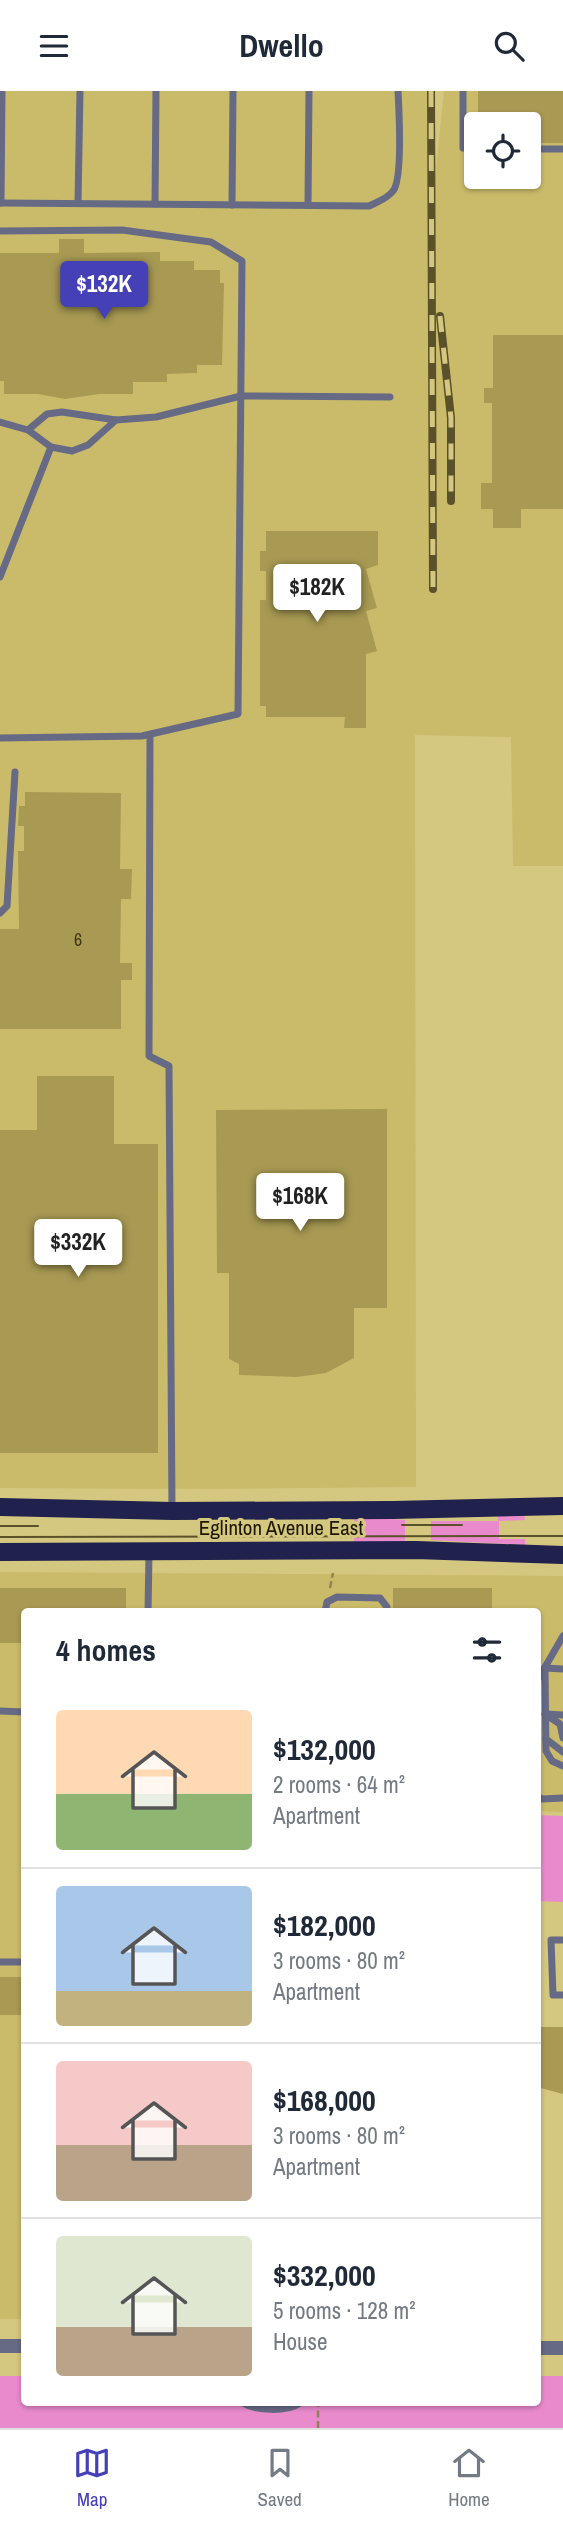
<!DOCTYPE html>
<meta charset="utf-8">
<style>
body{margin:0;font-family:"Archivo Narrow",sans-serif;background:#f6f6f7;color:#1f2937;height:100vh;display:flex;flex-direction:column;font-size:26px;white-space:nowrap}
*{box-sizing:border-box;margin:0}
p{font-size:23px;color:#747a83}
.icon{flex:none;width:38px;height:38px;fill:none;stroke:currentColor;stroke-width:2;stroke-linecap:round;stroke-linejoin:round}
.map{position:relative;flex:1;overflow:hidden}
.details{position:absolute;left:21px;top:1517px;width:520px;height:798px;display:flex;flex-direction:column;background:#fff;border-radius:7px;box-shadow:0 2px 5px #0004}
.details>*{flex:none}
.tools{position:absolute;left:464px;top:21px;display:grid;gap:14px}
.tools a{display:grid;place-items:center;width:77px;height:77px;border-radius:7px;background:#fff;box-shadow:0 2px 5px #0004;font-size:35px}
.price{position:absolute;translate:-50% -60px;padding:0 16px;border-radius:7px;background:#fff;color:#222;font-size:23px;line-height:46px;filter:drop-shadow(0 2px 4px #0008)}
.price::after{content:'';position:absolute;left:50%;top:42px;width:21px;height:16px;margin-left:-10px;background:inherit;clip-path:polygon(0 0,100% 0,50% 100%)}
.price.active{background:#4640b6;color:#fff}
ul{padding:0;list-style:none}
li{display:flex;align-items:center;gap:21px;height:175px;padding:0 35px}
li+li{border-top:2px solid #e0e1e3}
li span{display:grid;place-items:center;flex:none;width:196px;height:140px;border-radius:7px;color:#555}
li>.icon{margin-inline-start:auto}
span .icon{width:84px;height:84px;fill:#fffc;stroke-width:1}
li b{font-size:30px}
h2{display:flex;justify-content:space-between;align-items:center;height:84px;padding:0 35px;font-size:30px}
header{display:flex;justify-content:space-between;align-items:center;height:91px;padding:0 35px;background:#fff;font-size:32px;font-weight:700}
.menu{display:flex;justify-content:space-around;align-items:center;height:98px;border-top:2px solid #e0e1e3;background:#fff;font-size:19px;color:#747a83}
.menu a{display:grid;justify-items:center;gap:4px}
.menu .active{color:#4640b6}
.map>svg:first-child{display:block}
.built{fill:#cabb6a;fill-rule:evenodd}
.green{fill:#e98acd}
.building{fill:#a89a53}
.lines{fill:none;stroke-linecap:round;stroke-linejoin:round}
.path{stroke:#908550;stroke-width:2.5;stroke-dasharray:7 3.5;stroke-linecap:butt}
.service{stroke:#676a85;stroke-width:7}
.tertiary{stroke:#676a85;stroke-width:14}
.primary{stroke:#20214d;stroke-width:18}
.tram{stroke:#5a512a;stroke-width:2}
.rail-casing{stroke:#5a512a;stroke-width:8}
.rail{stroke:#d4c77f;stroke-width:5;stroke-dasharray:16;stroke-linecap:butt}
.labels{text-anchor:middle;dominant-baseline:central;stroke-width:6;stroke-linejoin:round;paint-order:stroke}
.number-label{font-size:18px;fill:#403815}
.street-label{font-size:21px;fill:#1d1700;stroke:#d4c77f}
</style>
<header><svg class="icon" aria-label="menu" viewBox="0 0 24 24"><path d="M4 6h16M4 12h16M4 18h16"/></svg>Dwello<svg class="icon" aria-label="search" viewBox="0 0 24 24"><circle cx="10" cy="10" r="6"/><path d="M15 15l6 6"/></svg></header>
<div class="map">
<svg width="563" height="2337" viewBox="0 0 563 2337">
<rect width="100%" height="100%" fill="#d4c77f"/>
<g class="built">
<path d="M0,0H431L432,117L444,0H563V775H513L511,646L415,644L416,1396L186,1398L0,1397ZM476,33H528V86H476Z"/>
<polygon points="0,1481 563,1485 563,1721 537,1720 537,1521 24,1521 24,2228 0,2228"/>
</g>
<g class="green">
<polygon points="524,1423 525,1429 499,1430 499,1448 525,1448 525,1454 431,1449 431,1430 498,1430 498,1424"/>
<polygon points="381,1427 405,1429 405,1451 354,1451 354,1428"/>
<polygon points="537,1724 563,1725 563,1811 537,1810"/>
<polygon points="0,2285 24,2285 24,2312 537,2312 537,2285 563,2285 563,2337 0,2337"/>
</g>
<g class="building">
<polygon points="478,0 563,0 563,52 528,52 528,33 478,33"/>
<polygon points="59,148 84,148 84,162 160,161 160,170 194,170 194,179 220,179 220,192 224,192 222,274 197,274 197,282 167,283 167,291 133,291 133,303 99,303 65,308 38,303 4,303 4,290 0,290 0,162 59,162"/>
<polygon points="493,244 563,244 563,418 521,418 521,437 493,437 493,418 481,418 481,392 492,392 492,312 484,312 484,297 493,297"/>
<polygon points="266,440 378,440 378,474 366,478 377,517 366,520 377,560 366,563 366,637 344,637 345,626 266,626 266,615 260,615 260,509 266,509 266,480 260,480 260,460 266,460"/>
<polygon points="25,701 121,702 120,778 132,778 131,808 121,808 120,872 132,872 132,889 121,889 121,938 0,938 0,838 19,838 18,760 24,760 24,735 18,735 19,715 25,715"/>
<polygon points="37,985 114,985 114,1053 158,1053 158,1362 0,1362 0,1039 37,1039"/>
<polygon points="387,1018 387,1217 354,1217 354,1267 326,1282 297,1286 239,1284 239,1273 229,1268 229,1182 217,1182 216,1019"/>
<polygon points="0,1497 126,1497 126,1521 24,1521 24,1552 0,1552"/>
<rect x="393" y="1497" width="99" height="24"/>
<rect x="0" y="1886" width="24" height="38"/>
<polygon points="540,1936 563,1936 563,2003 537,1996 537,1944"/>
</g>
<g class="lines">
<g class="path">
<polyline points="330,1497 333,1482"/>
<polyline points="318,2337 318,2312"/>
</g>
<g class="service">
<polyline points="463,0 463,57 476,58"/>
<polyline points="528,58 563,58"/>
<path d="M0,112L369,115C377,111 387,108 393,100C403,88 399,19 398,0"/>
<polyline points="1,112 2,0"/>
<polyline points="78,112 80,0"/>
<polyline points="155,113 156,0"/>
<polyline points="232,114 233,0"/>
<polyline points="308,114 309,0"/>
<polyline points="0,140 122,139 211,151 242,170 238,623 142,645 0,647"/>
<polyline points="0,331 28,339 51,356 72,360 88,354 116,329 156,326 241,305 390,306"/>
<polyline points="28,339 47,323 62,321 116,329"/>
<polyline points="0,486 51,356"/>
<polyline points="150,644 149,965 169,975 172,1418"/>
<polyline points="0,822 7,815 15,681"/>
<polyline points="148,1521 149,1462"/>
<polyline points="325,1521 327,1511 337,1506 380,1507 387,1516 387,1521"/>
<polyline points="545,1577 546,1660 552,1670 563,1675"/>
<polyline points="545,1577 563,1578"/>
<polyline points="537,1590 563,1545"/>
<polyline points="0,1620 24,1621"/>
<polyline points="545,1623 560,1633 563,1647"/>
<polyline points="546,1623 563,1624"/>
<polyline points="546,1648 563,1661"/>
<polyline points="537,1705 542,1708 563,1707"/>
<polyline points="563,1849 551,1849 553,1904 563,1904"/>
<polyline points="0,1871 24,1871"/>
<path d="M243,2312C256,2320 287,2321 300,2312"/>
</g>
<g class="tertiary">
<polyline points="0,2255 24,2255"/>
<polyline points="537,2257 563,2257"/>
</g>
<g class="primary">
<polyline points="0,1416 172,1420 393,1419 563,1415"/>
<polyline points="0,1461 416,1459 563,1464"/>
</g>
<g class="tram">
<polyline points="402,1434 462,1434"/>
<polyline points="0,1435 38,1435"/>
<polyline points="0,1446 563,1445"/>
</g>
<g class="rail-casing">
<g id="rail">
<polyline points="431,0 433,498"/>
<polyline points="440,225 451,327 451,410"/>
</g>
</g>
<use href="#rail" class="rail"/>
</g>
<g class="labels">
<g class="number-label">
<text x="78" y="848">6</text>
</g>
<g class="street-label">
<text x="281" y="1436">Eglinton Avenue East</text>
</g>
</g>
</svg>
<div class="tools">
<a><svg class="icon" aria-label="locate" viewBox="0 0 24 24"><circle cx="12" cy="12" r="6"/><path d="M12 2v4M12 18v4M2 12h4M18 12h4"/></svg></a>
</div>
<b class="price active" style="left:104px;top:230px">$132K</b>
<b class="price" style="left:317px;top:533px">$182K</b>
<b class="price" style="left:300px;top:1142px">$168K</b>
<b class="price" style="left:78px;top:1188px">$332K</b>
<section class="details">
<h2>4 homes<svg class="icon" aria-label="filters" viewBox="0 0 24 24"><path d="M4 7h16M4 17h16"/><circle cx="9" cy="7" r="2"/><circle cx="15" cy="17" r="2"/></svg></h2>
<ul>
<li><span style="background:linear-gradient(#ffd9b3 60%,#8fb573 0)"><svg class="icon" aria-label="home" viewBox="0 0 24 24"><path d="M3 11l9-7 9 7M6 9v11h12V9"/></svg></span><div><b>$132,000</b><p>2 rooms · 64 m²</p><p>Apartment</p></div></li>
<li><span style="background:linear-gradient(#a9c7e8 75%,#c2b280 0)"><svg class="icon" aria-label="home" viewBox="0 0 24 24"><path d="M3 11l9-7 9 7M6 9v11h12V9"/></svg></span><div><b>$182,000</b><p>3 rooms · 80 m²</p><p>Apartment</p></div></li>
<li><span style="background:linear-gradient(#f6c9c9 60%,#b9a48a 0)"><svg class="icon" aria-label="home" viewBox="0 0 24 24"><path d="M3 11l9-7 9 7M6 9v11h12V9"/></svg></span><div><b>$168,000</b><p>3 rooms · 80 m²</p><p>Apartment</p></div></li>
<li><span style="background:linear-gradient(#dfe7d0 65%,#b9a48a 0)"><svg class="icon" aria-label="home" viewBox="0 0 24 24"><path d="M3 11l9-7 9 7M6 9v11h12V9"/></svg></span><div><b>$332,000</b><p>5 rooms · 128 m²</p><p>House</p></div></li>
</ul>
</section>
</div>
<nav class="menu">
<a class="active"><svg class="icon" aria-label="map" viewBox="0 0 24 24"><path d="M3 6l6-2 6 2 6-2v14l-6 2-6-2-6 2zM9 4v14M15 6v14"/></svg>Map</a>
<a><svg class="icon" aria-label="saved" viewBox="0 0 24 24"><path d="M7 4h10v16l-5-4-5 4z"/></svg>Saved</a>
<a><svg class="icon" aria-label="home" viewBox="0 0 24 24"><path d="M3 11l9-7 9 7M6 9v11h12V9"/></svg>Home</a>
</nav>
